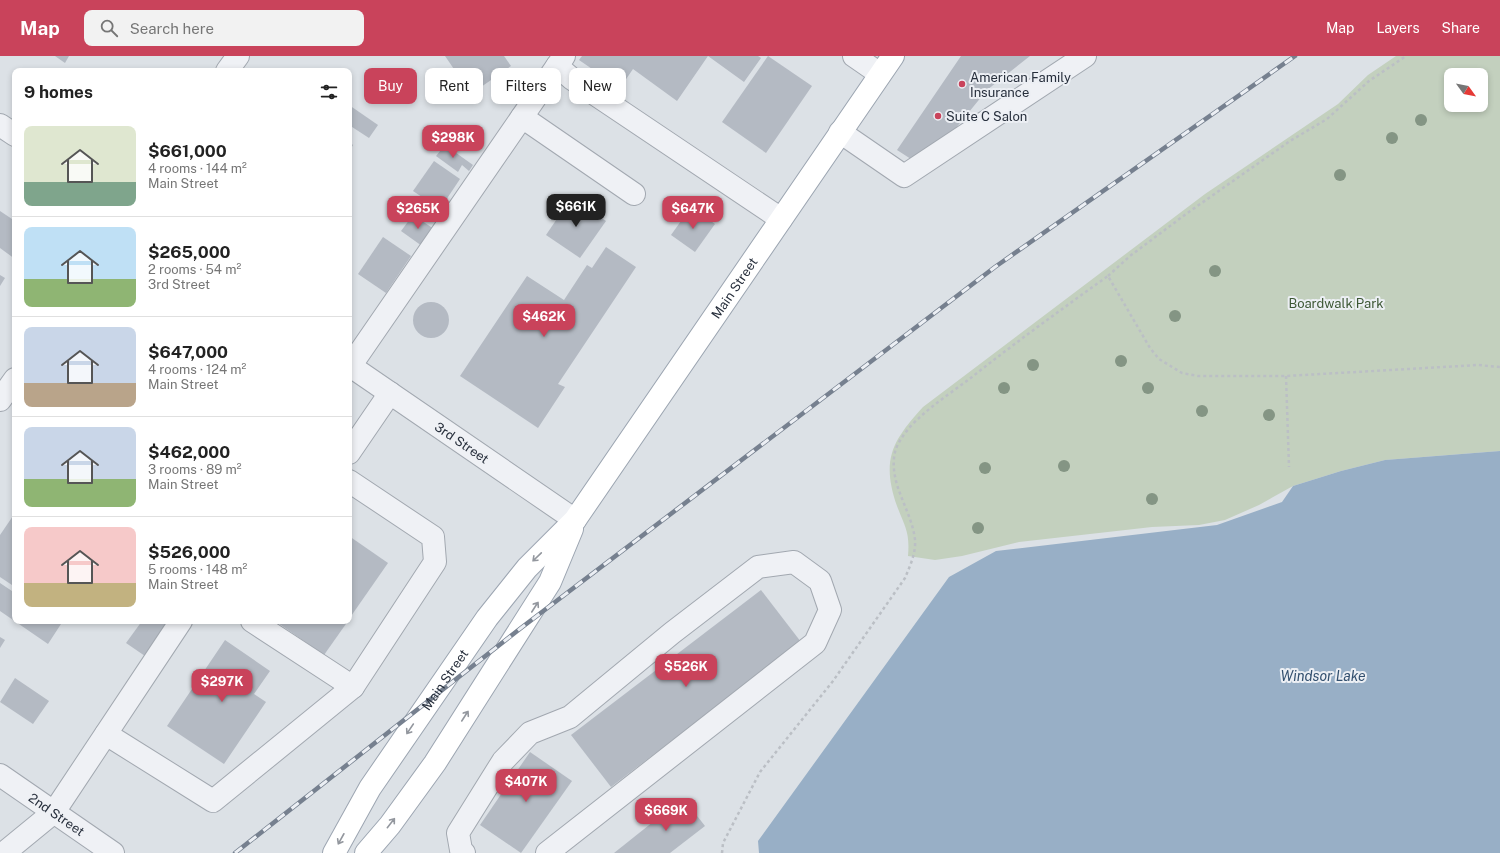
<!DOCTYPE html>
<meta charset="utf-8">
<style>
body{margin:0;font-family:"Public Sans",sans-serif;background:#f2f2f2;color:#222;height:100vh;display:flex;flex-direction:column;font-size:15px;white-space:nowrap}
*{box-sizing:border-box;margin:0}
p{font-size:13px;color:#767676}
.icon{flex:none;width:22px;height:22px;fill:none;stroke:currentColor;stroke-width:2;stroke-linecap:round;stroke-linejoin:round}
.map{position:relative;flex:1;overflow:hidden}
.panel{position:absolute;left:12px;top:12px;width:340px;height:556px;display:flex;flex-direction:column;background:#fff;border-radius:8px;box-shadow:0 2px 6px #0003}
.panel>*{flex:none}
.top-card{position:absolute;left:364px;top:12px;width:380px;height:36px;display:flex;gap:8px}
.needle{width:26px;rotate:123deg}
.controls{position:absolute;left:1444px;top:12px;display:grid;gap:8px}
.controls a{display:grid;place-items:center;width:44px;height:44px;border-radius:8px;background:#fff;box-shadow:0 2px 6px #0003;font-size:20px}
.price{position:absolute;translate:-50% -34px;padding:0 9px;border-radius:8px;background:#c9435b;color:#fff;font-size:13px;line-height:26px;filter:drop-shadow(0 1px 2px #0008)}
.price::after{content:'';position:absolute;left:50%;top:24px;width:12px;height:9px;margin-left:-6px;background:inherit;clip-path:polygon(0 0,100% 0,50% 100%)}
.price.on{background:#222;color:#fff}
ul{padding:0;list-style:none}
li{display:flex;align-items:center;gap:12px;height:100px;padding:0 12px}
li+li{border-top:1px solid #e0e0e0}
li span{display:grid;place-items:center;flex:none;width:112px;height:80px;border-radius:8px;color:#555}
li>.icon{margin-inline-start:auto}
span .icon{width:48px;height:48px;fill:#fffc;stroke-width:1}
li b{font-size:17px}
h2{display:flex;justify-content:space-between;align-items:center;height:48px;padding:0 12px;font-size:17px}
.chip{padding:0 14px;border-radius:8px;background:#fff;box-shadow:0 2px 6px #0003;font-size:14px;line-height:36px}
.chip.on{background:#c9435b;color:#fff}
header{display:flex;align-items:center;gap:24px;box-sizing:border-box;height:56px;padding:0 20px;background:#c9435b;color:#fff}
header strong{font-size:19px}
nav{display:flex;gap:22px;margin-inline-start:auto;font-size:14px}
.search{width:280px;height:36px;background:#f2f2f2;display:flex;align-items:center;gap:10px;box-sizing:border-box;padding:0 14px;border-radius:8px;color:#767676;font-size:15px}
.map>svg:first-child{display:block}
.green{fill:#c3d0be;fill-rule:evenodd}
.water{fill:#98afc6}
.building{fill:#b4bac3}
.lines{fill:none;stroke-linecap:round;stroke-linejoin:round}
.minor-casing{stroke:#a2a8b0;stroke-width:24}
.major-casing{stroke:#9ca5b1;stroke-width:24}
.path{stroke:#bbbfc5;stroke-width:2.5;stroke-dasharray:3 3;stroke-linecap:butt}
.minor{stroke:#eff1f5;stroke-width:22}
.major{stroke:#fff;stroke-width:22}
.rail-casing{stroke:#76808f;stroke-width:4.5}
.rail{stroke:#eceff4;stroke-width:3;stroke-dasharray:9;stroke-linecap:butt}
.tree{fill:#849584}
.oneway{stroke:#93979e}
.poi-dot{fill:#c9435b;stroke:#eceff4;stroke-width:1.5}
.labels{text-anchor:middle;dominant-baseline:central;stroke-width:4;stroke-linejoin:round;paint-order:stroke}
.poi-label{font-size:13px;fill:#272f3c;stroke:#eceff4;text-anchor:start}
.street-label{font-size:13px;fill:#272f3c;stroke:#eceff4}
.park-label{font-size:13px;fill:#3c5734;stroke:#eceff4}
.water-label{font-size:14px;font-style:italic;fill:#324f6e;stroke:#eceff4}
</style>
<header>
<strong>Map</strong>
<div class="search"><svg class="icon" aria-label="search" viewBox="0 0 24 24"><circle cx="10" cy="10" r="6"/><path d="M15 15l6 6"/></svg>Search here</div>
<nav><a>Map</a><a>Layers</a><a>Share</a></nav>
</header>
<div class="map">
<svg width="1500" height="797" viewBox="0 0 1500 797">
<rect width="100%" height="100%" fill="#dce1e6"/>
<path class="green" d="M1396,0H1500V395L1385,404L1341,415L1293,430L1259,449L1225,464L1199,469L1152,471L1019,486L962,500L935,504L908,500C910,476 905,471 897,450C881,404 892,385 923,351L1205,138L1338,48L1368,19ZM1451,19H1481V49H1451Z"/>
<polygon class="water" points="1500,395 1500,797 759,797 758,785 949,521 996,495 1217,469 1282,446 1293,430 1341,415 1385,404"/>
<g class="building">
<polygon points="55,0 69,0 65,7"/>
<polygon points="445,0 504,0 511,10 471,38"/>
<polygon points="582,0 758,0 761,2 744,26 708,0 677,45 633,13 620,32 579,4"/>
<polygon points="768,0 812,30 766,97 722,66"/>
<polygon points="961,0 1030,0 987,34 955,73 914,105 897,94"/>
<polygon points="349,49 378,69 369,82 349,69"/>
<polygon points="349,86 353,89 349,96"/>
<polygon points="445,89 473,109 469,115 462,109 458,116 436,100"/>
<polygon points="434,105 460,123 440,153 413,135"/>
<polygon points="571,142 606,165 580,202 546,179"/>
<polygon points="691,151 715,168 695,196 671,179"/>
<polygon points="0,155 15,165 15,203 0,192"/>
<polygon points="413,159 434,173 422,190 401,175"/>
<polygon points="383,181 411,200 386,237 358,218"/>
<polygon points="606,191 636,211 558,328 565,331 538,372 460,320 527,220 564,244 587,209 592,212"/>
<polygon points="0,219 5,222 0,230"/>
<circle cx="431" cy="264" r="18"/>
<polygon points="15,457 15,531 0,521 0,479"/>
<polygon points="349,480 388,507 349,563"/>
<polygon points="0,527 15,537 15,565 56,565 61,568 48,588 0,555"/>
<polygon points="761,534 801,586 611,731 571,679"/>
<polygon points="142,565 170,565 145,600 126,587"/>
<polygon points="275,565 348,565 324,599"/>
<polygon points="0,581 5,584 0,592"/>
<polygon points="225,584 270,615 254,638 266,646 224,708 167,670"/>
<polygon points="15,622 49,645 33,668 0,646"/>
<polygon points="530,696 572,725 521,797 480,769"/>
<polygon points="683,742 705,770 670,797 614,797"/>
</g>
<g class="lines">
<g class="minor-casing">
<g id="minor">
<polyline points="854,0 880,18"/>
<polyline points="557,10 571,22 781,163"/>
<polyline points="227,15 238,0"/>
<polyline points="522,61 634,138"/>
<polyline points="0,69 15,79"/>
<polyline points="840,76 904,120 1085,0"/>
<path id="s1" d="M349,309L575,464"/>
<polyline points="349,312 564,0"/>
<polyline points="0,344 15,323"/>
<polyline points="349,397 390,337"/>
<polyline points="252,565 353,631"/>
<polyline points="106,678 213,745 353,631 435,506 433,481 349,425"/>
<path id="s2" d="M0,719L113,797"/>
<polyline points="4,797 54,756 181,565"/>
<polyline points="464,797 461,794 458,777 503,705 530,677 570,661 672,577 758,511 794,506 820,525 830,554 815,587 547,797"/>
</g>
</g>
<g class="major-casing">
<g id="major">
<path id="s3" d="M334,797L370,732L487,562L527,512L575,464L893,0"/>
<polyline points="366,797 390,769 435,707 550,526 572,473"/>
</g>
</g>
<g class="path">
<polyline points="1108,220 1130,200 1186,158 1290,85 1327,63 1369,25 1406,0"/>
<polyline points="1286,320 1289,411"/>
<path d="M722,797L723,787L760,716L833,625L905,522C910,510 916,497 915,484C912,454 888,428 895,396C898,384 910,370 919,362C935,347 955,334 972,321C1016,286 1062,253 1108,220L1150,292L1159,303L1182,317L1198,320H1286L1478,309L1500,311"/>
</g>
<use href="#minor" class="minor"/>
<use href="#major" class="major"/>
<g class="rail-casing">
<polyline id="rail" points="235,797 521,572 995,211 1295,0"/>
</g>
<use href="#rail" class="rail"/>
</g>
<g class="tree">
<circle cx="1421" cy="64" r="6"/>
<circle cx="1392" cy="82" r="6"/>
<circle cx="1340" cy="119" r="6"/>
<circle cx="1215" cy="215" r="6"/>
<circle cx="1175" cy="260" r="6"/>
<circle cx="1121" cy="305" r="6"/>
<circle cx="1033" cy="309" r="6"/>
<circle cx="1004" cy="332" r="6"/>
<circle cx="1148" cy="332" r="6"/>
<circle cx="1202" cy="355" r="6"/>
<circle cx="1269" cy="359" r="6"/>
<circle cx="1064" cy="410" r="6"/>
<circle cx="985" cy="412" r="6"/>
<circle cx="1152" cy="443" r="6"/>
<circle cx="978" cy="472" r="6"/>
</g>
<defs><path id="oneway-shaft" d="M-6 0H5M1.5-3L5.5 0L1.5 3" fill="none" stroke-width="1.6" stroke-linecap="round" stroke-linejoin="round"/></defs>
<g class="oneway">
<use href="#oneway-shaft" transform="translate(537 501) rotate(136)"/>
<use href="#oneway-shaft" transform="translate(535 551) rotate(-57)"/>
<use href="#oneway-shaft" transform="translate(465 660) rotate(-57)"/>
<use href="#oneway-shaft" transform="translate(410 673) rotate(124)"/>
<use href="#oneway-shaft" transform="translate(391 767) rotate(-52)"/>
<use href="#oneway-shaft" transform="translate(341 783) rotate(119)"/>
</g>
<g class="poi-dot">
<circle cx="962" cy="28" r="4"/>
<circle cx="938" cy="60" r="4"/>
</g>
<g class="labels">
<g class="poi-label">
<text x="970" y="21">American Family<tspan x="970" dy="15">Insurance</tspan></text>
<text x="946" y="60">Suite C Salon</text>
</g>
<g class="street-label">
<text stroke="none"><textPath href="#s3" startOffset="694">Main Street</textPath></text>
<text stroke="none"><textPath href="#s1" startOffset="137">3rd Street</textPath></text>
<text stroke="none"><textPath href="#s3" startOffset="206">Main Street</textPath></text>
<text stroke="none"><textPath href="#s2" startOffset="69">2nd Street</textPath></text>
</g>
<g class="park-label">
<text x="1336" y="247">Boardwalk Park</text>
</g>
<g class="water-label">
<text x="1323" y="620">Windsor Lake</text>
</g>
</g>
</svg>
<div class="controls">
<a><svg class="needle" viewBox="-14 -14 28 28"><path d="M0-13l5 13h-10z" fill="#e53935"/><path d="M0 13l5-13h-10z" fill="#767676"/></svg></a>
</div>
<b class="price" style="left:453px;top:103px">$298K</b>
<b class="price on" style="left:576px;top:172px">$661K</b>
<b class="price" style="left:418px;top:174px">$265K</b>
<b class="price" style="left:693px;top:174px">$647K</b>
<b class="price" style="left:544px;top:282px">$462K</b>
<b class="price" style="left:686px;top:632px">$526K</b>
<b class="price" style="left:222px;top:647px">$297K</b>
<b class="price" style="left:526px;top:747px">$407K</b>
<b class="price" style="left:666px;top:776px">$669K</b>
<div class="top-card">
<a class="chip on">Buy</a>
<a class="chip">Rent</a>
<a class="chip">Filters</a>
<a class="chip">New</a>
</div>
<section class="panel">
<h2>9 homes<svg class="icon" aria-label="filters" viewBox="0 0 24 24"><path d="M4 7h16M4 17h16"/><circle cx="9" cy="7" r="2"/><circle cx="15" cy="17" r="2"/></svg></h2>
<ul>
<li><span style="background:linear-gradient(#dfe7d0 70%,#7fa58c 0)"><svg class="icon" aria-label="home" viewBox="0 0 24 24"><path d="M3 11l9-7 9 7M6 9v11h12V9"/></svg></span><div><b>$661,000</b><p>4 rooms · 144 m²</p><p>Main Street</p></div></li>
<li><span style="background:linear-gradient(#bfe0f5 65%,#8fb573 0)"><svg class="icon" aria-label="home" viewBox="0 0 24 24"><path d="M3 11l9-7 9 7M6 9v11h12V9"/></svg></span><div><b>$265,000</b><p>2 rooms · 54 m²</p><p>3rd Street</p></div></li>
<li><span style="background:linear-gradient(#c9d6e8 70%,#b9a48a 0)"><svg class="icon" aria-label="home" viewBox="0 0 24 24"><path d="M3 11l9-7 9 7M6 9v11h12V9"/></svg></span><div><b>$647,000</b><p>4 rooms · 124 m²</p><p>Main Street</p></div></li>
<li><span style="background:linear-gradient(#c9d6e8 65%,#8fb573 0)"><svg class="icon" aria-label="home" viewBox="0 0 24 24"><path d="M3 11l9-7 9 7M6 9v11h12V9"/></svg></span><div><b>$462,000</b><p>3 rooms · 89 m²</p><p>Main Street</p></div></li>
<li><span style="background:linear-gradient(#f6c9c9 70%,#c2b280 0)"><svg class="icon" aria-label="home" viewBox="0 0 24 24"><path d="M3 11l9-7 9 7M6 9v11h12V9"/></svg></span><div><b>$526,000</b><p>5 rooms · 148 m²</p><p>Main Street</p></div></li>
</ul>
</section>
</div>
